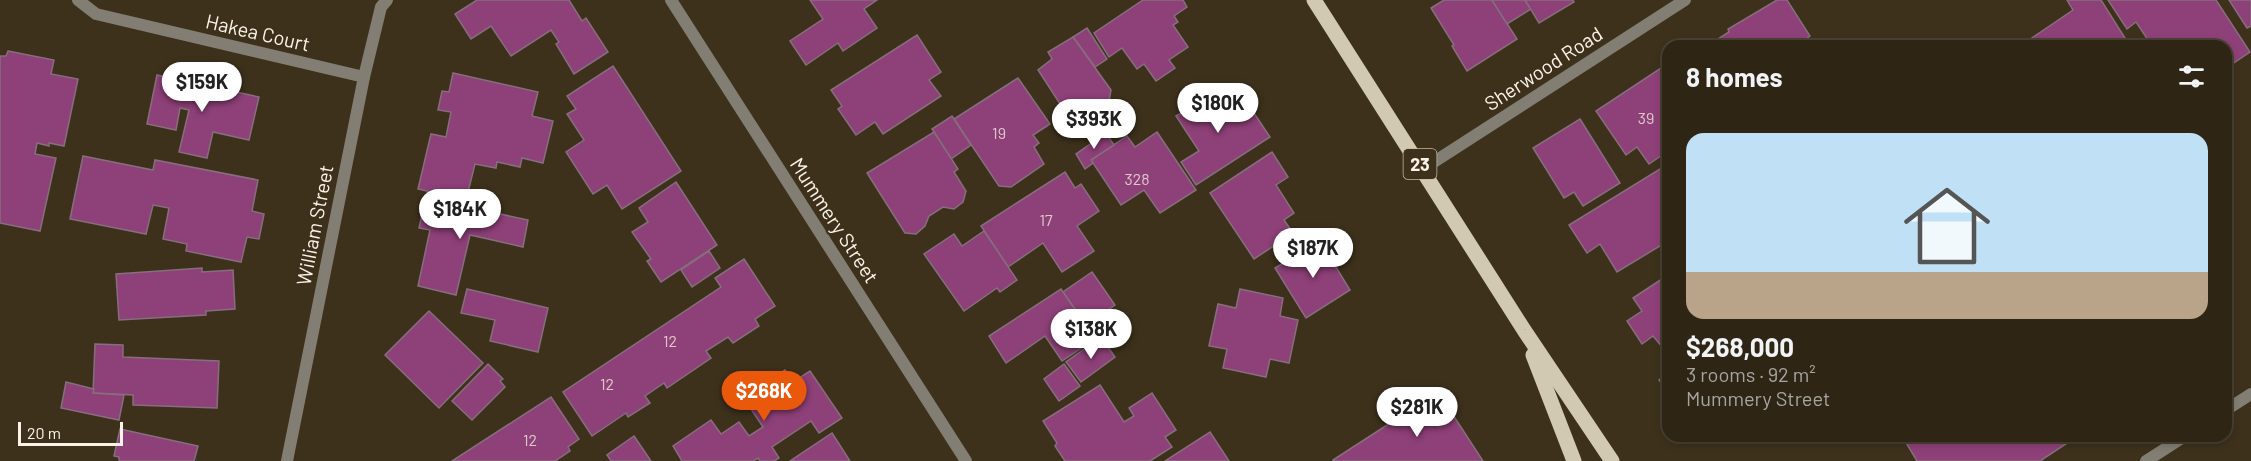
<!DOCTYPE html>
<meta charset="utf-8">
<style>
body{margin:0;font-family:Barlow,sans-serif;background:#362d1e;color:#f1f3f6;height:100vh;display:flex;flex-direction:column;font-size:22px;white-space:nowrap}
*{box-sizing:border-box;margin:0}
p{font-size:20px;color:#a7a5a0}
.icon{flex:none;width:33px;height:33px;fill:none;stroke:currentColor;stroke-width:2;stroke-linecap:round;stroke-linejoin:round}
.map{position:relative;flex:1;overflow:hidden}
.details{position:absolute;left:1662px;top:40px;width:570px;height:402px;display:flex;flex-direction:column;background:#2e2515;border-radius:18px;box-shadow:0 3px 9px #0003,0 0 0 2px #494234}
.details>*{flex:none}
.scale{position:absolute;left:18px;bottom:15px;width:105px;box-sizing:border-box;padding-left:6px;border:3px solid #fbf3e7;border-top:0;font-size:16px;line-height:21px;white-space:nowrap;color:#fbf3e7;-webkit-text-stroke:4px #3d311c;paint-order:stroke}
.price{position:absolute;translate:-50% -51px;padding:0 14px;border-radius:21px;background:#fff;color:#222;font-size:20px;line-height:39px;filter:drop-shadow(0 2px 3px #0008)}
.price::after{content:'';position:absolute;left:50%;top:36px;width:18px;height:14px;margin-left:-9px;background:inherit;clip-path:polygon(0 0,100% 0,50% 100%)}
.price.active{background:#ea580c;color:#fff}
ul{padding:0;list-style:none}
li{display:grid;align-content:center;gap:12px;height:318px;padding:0 24px}
li+li{border-top:2px solid #494234}
li span{display:grid;place-items:center;height:186px;border-radius:18px;color:#555}
li>.icon{margin-inline-start:auto}
span .icon{width:108px;height:108px;fill:#fffc;stroke-width:1}
li b{font-size:26px}
h2{display:flex;justify-content:space-between;align-items:center;height:72px;padding:0 24px;font-size:26px}
.map>svg:first-child{display:block}
.building{fill:#8e4078;stroke:#866e7d;stroke-width:1.5}
.lines{fill:none;stroke-linecap:round;stroke-linejoin:round}
.street{stroke:#827e73;stroke-width:12}
.primary{stroke:#d1c9b2;stroke-width:15}
.labels{text-anchor:middle;dominant-baseline:central;stroke-width:4.5;stroke-linejoin:round;paint-order:stroke}
.number-label{font-size:16px;fill:#e0c6cb}
.shield{fill:#3d311c;stroke:#c2b9aa;stroke-width:1.5}
.shield-label{font-size:18px;font-weight:bold;fill:#fbf3e7}
.street-label{font-size:20px;fill:#fbf3e7;stroke:#3d311c}
</style>
<div class="map">
<svg width="2251" height="461" viewBox="0 0 2251 461">
<rect width="100%" height="100%" fill="#3d311c"/>
<g class="building">
<polygon points="477,0 569,0 582,21 586,18 608,52 574,74 556,44 559,42 551,30 511,56 491,26 471,39 455,14"/>
<polygon points="810,0 877,0 864,9 877,28 843,51 838,43 806,65 790,41 823,19"/>
<polygon points="1143,0 1183,0 1187,7 1174,16 1178,22 1173,25 1188,47 1169,60 1175,68 1156,81 1144,64 1137,69 1122,48 1109,57 1094,33"/>
<polygon points="1444,0 1492,0 1517,39 1467,71 1452,46 1454,45 1431,8"/>
<polygon points="1492,0 1525,0 1531,9 1507,24"/>
<polygon points="1525,0 1573,0 1574,2 1539,23"/>
<polygon points="1777,0 1787,0 1810,36 1802,42 1804,46 1707,46 1729,32 1728,29"/>
<polygon points="2067,0 2101,0 2130,46 2033,46 2029,40 2073,10"/>
<polygon points="2108,0 2216,0 2250,52 2226,68 2226,46 2152,46 2136,22 2127,29"/>
<polygon points="2229,0 2251,0 2251,26 2247,28"/>
<polygon points="1087,28 1107,59 1095,67 1073,37"/>
<polygon points="917,35 941,72 929,80 941,96 883,134 875,122 856,135 838,109 842,106 831,90"/>
<polygon points="1073,37 1111,90 1107,113 1097,112 1075,127 1038,70 1052,59 1048,52"/>
<polygon points="8,51 54,60 51,74 78,79 64,146 49,143 49,146 37,143 35,154 56,158 40,231 0,223 0,56 6,56"/>
<polygon points="613,66 681,171 622,209 607,185 593,194 566,152 584,140 567,114 576,109 567,96"/>
<polygon points="1664,66 1668,72 1668,151 1649,164 1637,147 1626,155 1596,111"/>
<polygon points="453,73 538,92 532,116 553,121 543,163 522,158 520,167 497,162 496,168 475,164 466,200 418,189 431,134 446,137 451,112 438,110 442,91 449,92"/>
<polygon points="157,75 259,97 249,140 213,132 207,158 179,152 189,110 180,108 176,130 147,124"/>
<polygon points="1018,78 1050,124 1033,135 1039,143 1034,147 1044,164 1011,187 999,186 954,119"/>
<polygon points="1227,90 1245,118 1254,113 1270,137 1196,185 1181,162 1199,151 1176,116 1183,112 1182,109 1206,93 1210,101"/>
<polygon points="952,116 971,145 951,159 932,129"/>
<polygon points="1580,119 1620,183 1583,206 1574,192 1564,198 1533,148"/>
<polygon points="934,132 958,169 954,172 966,191 963,202 954,209 943,207 929,216 925,226 916,234 905,233 867,173"/>
<polygon points="1157,132 1196,190 1160,213 1144,190 1121,205 1091,160 1127,136 1135,147"/>
<polygon points="1106,133 1114,145 1091,160 1093,163 1085,169 1076,154"/>
<polygon points="1272,152 1288,177 1276,185 1294,213 1284,220 1293,233 1254,259 1210,193"/>
<polygon points="83,156 153,170 155,160 258,180 252,211 264,214 259,239 247,237 241,262 186,251 187,244 163,239 169,208 153,205 146,234 70,219"/>
<polygon points="1668,164 1668,241 1617,272 1600,244 1587,253 1569,225"/>
<polygon points="1065,172 1075,188 1081,184 1099,211 1077,226 1094,251 1062,272 1043,243 1008,267 981,226"/>
<polygon points="676,182 717,245 661,282 647,261 651,259 632,232 648,222 639,208"/>
<polygon points="426,198 528,220 523,247 470,235 456,295 418,286 430,230 419,228"/>
<polygon points="984,231 1017,280 1000,292 997,288 964,311 924,254 954,234 962,246"/>
<polygon points="1320,241 1350,290 1306,318 1275,268"/>
<polygon points="709,251 720,268 692,287 681,270"/>
<polygon points="744,259 775,306 755,319 759,326 733,343 728,337 706,351 711,358 667,388 664,383 645,396 650,403 628,417 626,413 592,436 563,392 721,287 715,278"/>
<polygon points="202,268 202,272 233,270 235,309 206,311 206,315 119,320 116,274"/>
<polygon points="1092,272 1115,305 1086,325 1063,292"/>
<polygon points="1668,275 1668,354 1653,336 1642,344 1627,321 1642,311 1633,298"/>
<polygon points="467,289 548,308 538,352 490,341 495,320 461,313"/>
<polygon points="1061,289 1095,339 1062,361 1045,336 1006,363 989,336"/>
<polygon points="1240,289 1283,298 1280,316 1298,320 1289,363 1270,359 1266,377 1223,368 1227,349 1209,346 1218,304 1236,308"/>
<polygon points="429,311 483,363 439,408 385,355"/>
<polygon points="1101,337 1115,357 1081,382 1066,362"/>
<polygon points="95,344 123,345 123,357 219,361 217,408 133,405 133,395 93,393"/>
<polygon points="488,364 503,379 500,381 505,387 472,420 452,401"/>
<polygon points="1064,364 1080,386 1059,401 1044,379"/>
<polygon points="785,370 793,382 810,371 842,418 819,433 811,421 772,447 779,458 774,461 760,461 758,458 753,461 682,461 673,446 711,420 721,434 739,422 749,436 763,427 743,397"/>
<polygon points="1668,374 1668,393 1659,380"/>
<polygon points="66,382 94,389 93,393 124,395 119,420 61,408"/>
<polygon points="1100,385 1124,422 1134,416 1129,408 1152,393 1176,430 1165,437 1172,447 1150,461 1065,461 1055,446 1057,443 1043,421"/>
<polygon points="1438,392 1483,461 1333,461 1333,460"/>
<polygon points="551,397 579,439 568,447 570,451 555,461 452,461"/>
<polygon points="120,429 198,446 194,461 119,461 119,457 114,456"/>
<polygon points="1210,432 1229,461 1165,461"/>
<polygon points="832,433 850,461 790,461"/>
<polygon points="634,436 651,461 611,461 607,455"/>
<polygon points="1902,436 2078,436 2040,461 1917,461"/>
</g>
<g class="lines">
<g class="street">
<polyline points="78,0 96,14 364,77"/>
<polyline points="671,0 966,461"/>
<polyline points="1423,169 1685,0"/>
<polyline points="2226,410 2251,394"/>
<polyline points="287,461 364,77 381,7 387,0"/>
<polyline points="2146,461 2185,436"/>
</g>
<g class="primary">
<polyline points="1314,0 1524,330 1612,461"/>
<polyline points="1533,355 1574,461"/>
</g>
</g>
<g class="labels">
<g class="number-label">
<text x="1646" y="117">39</text>
<text x="999" y="132">19</text>
<text x="1137" y="178">328</text>
<text x="1046" y="219">17</text>
<text x="670" y="340">12</text>
<text x="607" y="383">12</text>
<text x="530" y="439">12</text>
</g>
<rect class="shield" x="1403.5" y="149" width="33" height="30" rx="4.5"/>
<g class="shield-label">
<text x="1420" y="164">23</text>
</g>
<g class="street-label">
<text transform="translate(258 32) rotate(13)">Hakea Court</text>
<text transform="translate(1543 68) rotate(-33)">Sherwood Road</text>
<text transform="translate(835 220) rotate(57)">Mummery Street</text>
<text transform="translate(314 225) rotate(-79)">William Street</text>
</g>
</g>
</svg>
<div class="scale">20 m</div>
<b class="price" style="left:202px;top:113px">$159K</b>
<b class="price" style="left:1218px;top:134px">$180K</b>
<b class="price" style="left:1094px;top:150px">$393K</b>
<b class="price" style="left:460px;top:240px">$184K</b>
<b class="price" style="left:1313px;top:279px">$187K</b>
<b class="price" style="left:1091px;top:360px">$138K</b>
<b class="price active" style="left:764px;top:422px">$268K</b>
<b class="price" style="left:1417px;top:438px">$281K</b>
<section class="details">
<h2>8 homes<svg class="icon" aria-label="filters" viewBox="0 0 24 24"><path d="M4 7h16M4 17h16"/><circle cx="9" cy="7" r="2"/><circle cx="15" cy="17" r="2"/></svg></h2>
<ul>
<li><span style="background:linear-gradient(#bfe0f5 75%,#b9a48a 0)"><svg class="icon" aria-label="home" viewBox="0 0 24 24"><path d="M3 11l9-7 9 7M6 9v11h12V9"/></svg></span><div><b>$268,000</b><p>3 rooms · 92 m²</p><p>Mummery Street</p></div></li>
</ul>
</section>
</div>
